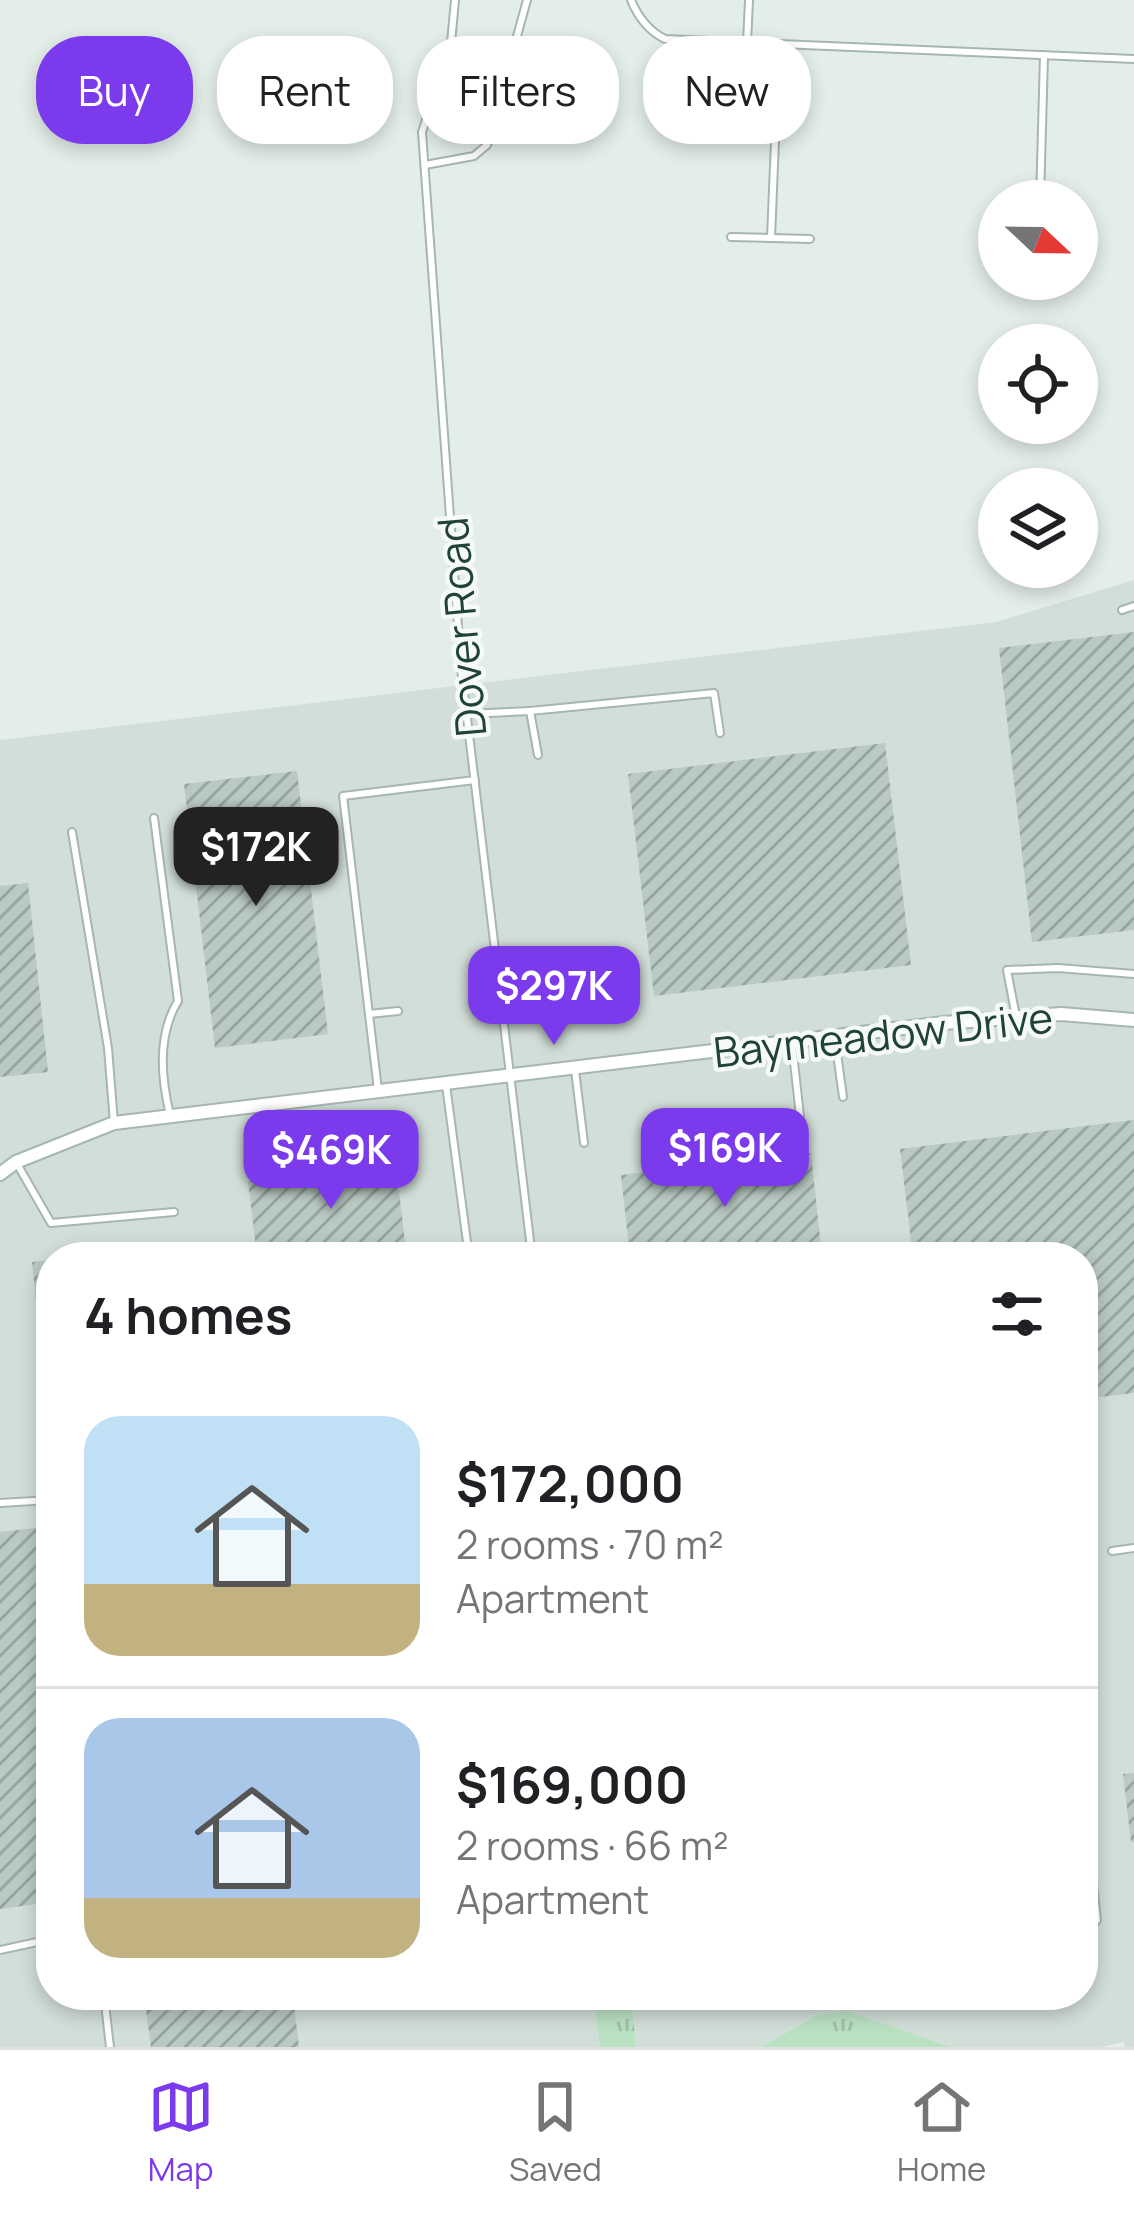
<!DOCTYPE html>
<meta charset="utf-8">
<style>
body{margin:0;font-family:Manrope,sans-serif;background:#f6f6f6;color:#202124;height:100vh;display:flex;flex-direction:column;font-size:45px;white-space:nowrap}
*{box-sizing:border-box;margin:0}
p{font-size:39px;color:#757577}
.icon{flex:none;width:66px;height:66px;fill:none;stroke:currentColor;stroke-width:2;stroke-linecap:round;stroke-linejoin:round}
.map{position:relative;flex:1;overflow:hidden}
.details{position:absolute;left:36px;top:1242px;width:1062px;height:768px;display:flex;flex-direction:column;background:#fff;border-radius:48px;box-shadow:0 6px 18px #0003}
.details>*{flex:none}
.top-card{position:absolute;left:36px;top:36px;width:1062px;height:108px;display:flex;gap:24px}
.needle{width:78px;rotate:112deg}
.buttons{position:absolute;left:978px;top:180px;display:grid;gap:24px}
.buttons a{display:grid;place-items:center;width:120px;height:120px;border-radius:50%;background:#fff;box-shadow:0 6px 18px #0003;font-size:60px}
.price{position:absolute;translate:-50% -102px;padding:0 27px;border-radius:24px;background:#7c3aed;color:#fff;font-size:39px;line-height:78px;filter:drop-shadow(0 3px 6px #0008)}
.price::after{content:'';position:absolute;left:50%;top:72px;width:36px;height:27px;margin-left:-18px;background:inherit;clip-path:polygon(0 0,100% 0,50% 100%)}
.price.current{background:#222;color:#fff}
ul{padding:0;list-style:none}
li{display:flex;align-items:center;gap:36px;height:300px;padding:0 48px}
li+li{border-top:3px solid #e0e0e0}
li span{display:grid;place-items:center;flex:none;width:336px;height:240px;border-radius:36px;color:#555}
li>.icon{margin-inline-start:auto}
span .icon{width:144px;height:144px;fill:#fffc;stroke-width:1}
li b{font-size:51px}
h2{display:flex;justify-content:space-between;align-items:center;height:144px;padding:0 48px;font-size:51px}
.chip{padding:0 42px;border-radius:48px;background:#fff;box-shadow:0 6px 18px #0003;font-size:42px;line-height:108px}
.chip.current{background:#7c3aed;color:#fff}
.tabs{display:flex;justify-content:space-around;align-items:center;height:168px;border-top:3px solid #e0e0e0;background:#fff;font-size:33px;color:#757577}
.tabs a{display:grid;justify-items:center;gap:6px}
.tabs .current{color:#7c3aed}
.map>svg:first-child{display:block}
.built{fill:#d2ded8}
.park{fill:url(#park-tufts)}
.building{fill:url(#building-hatch)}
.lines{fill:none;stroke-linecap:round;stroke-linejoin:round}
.service-casing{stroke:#a6b7b0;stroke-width:10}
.minor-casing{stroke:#a6b7b0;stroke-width:16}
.service{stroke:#fff;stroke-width:6}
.minor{stroke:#fff;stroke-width:12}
.labels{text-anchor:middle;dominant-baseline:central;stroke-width:9;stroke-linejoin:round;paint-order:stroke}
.street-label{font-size:42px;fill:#214237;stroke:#f5faf7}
</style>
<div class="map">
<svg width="1134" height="2047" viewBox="0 0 1134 2047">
<defs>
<pattern id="park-tufts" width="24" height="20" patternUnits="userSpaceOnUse" patternTransform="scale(3)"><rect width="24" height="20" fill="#bbe1c3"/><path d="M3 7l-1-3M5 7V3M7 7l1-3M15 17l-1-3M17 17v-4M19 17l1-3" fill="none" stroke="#a0c2a8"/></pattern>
<pattern id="building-hatch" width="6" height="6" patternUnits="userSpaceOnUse" patternTransform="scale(3)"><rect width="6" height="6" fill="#b9cac2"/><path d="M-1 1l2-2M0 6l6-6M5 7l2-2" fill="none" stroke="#96a69e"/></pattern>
</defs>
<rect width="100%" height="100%" fill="#e4eee9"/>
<polygon class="built" points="1134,580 1134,2047 1125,2047 1124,2042 1102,2047 951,2047 848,2011 815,2015 761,2047 636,2047 631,1995 1083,1995 1083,1257 51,1257 51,1995 594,1995 600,2047 0,2047 0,740 996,622"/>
<g class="park">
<polygon points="594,1995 631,1995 636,2047 600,2047"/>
<polygon points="848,2011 951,2047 761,2047 816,2015"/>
</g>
<g class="building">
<polygon points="1134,632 1134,930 1032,942 999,648"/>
<polygon points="885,743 911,965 654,996 628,774"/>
<polygon points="297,771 328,1034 215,1048 184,784"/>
<polygon points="28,883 48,1072 0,1077 0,886"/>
<polygon points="1134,1120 1134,1393 1083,1399 1083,1257 913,1257 900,1149"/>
<polygon points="811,1153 822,1257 630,1257 621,1175"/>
<polygon points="403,1157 407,1185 398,1184 407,1257 257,1257 248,1181 301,1175 301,1169"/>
<polygon points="206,1244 207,1257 110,1257 110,1254"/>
<polygon points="51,1260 51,1419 48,1419 32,1262"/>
<polygon points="36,1528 41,1568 51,1566 51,1902 0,1909 0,1532"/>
<polygon points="1134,1773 1134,1842 1131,1842 1123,1774"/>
<polygon points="144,1995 293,1995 299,2047 151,2047"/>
</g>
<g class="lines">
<g class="service-casing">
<g id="service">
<polyline points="455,0 451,43 422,132 461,668 532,1257"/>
<path d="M631,0C638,17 649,31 665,39L1134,59"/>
<polyline points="747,43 749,0"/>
<polyline points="425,165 474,156 487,145 527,0"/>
<polyline points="1040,201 1044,55"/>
<polyline points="731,237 810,239"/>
<polyline points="771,238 779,44"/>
<polyline points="993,247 999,247"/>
<polyline points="1122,610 1134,606"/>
<polyline points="530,711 714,693 720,733"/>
<polyline points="467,714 530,711 538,755"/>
<path d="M154,818L178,1001C157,1035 161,1078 170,1115"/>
<polyline points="72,832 108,1048 114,1123"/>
<polyline points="369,1014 398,1011"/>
<polyline points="1016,1017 1007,970 1058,968 1134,974"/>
<polyline points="835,1039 843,1097"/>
<polyline points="792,1044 800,1116"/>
<polyline points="575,1070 584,1143"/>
<polyline points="446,1085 469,1257"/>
<polyline points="378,1090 343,796 475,780"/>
<polyline points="16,1162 51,1223 174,1212"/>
<polyline points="0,1503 51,1500"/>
<polyline points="1112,1551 1134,1548"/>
<polyline points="1083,1793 1097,1920 1083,1937"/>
<polyline points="0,1950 51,1939"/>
<polyline points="104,1995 110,2047"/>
</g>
</g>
<g class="minor-casing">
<polyline id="minor" points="0,1174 16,1162 114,1123 944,1023 1061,1014 1134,1020"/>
</g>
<use href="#service" class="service"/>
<use href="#minor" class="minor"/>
</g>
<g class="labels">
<g class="street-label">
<text transform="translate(461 627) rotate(-95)">Dover Road</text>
<text transform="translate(883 1034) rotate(-6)">Baymeadow Drive</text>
</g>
</g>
</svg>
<div class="buttons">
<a><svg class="needle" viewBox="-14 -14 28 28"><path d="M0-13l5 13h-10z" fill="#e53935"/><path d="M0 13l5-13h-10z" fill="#757577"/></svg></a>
<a><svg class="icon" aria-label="locate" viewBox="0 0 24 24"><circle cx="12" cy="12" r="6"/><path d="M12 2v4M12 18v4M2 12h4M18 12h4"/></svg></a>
<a><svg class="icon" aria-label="layers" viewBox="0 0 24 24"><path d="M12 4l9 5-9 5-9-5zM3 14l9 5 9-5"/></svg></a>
</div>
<b class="price current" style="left:256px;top:909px">$172K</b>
<b class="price" style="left:554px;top:1048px">$297K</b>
<b class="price" style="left:725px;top:1210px">$169K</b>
<b class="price" style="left:331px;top:1212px">$469K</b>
<div class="top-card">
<a class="chip current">Buy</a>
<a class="chip">Rent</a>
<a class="chip">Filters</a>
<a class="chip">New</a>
</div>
<section class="details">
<h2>4 homes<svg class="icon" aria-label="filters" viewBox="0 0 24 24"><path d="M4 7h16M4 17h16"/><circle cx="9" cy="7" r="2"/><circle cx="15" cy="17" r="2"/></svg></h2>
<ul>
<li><span style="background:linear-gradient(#bfe0f5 70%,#c2b280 0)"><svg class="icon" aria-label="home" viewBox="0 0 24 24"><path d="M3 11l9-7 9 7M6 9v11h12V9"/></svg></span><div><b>$172,000</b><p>2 rooms · 70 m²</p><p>Apartment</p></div></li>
<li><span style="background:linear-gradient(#a9c7e8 75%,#c2b280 0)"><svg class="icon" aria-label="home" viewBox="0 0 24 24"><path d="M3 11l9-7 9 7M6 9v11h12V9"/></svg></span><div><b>$169,000</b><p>2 rooms · 66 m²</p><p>Apartment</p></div></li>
</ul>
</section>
</div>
<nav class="tabs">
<a class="current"><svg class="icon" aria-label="map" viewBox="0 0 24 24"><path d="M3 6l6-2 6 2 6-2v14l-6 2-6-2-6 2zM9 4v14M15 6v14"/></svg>Map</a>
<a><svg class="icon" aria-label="saved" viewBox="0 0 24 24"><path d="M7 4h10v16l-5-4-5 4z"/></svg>Saved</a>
<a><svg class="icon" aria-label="home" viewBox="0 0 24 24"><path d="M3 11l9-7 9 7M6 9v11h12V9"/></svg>Home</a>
</nav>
